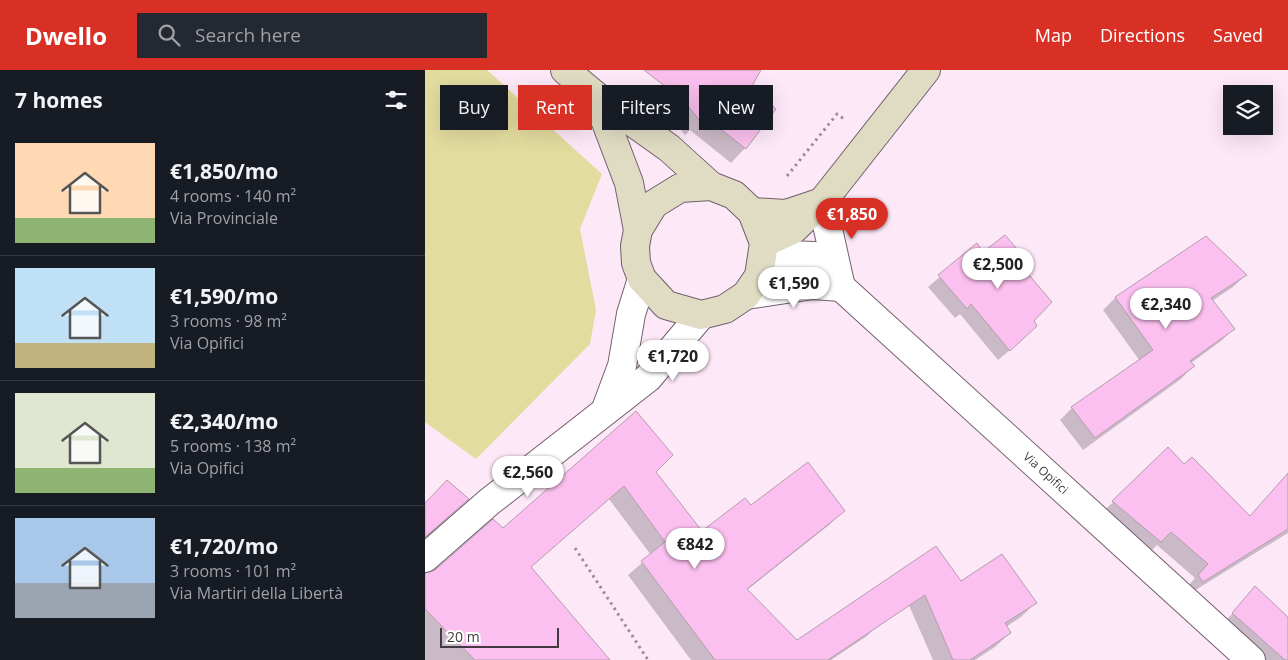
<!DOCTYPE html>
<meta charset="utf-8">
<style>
body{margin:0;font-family:"Open Sans",sans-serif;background:#242831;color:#f1f3f6;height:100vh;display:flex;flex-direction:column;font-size:19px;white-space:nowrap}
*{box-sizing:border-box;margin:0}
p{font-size:16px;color:#9ea1a6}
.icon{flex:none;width:28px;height:28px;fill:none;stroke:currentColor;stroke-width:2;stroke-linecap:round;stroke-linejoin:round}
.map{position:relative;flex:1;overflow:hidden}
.details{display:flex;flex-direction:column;background:#171b24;width:425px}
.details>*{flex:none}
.hud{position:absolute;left:15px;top:15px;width:475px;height:45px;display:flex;gap:10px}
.fabs{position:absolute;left:798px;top:15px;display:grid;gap:10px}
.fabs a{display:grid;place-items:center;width:50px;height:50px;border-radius:0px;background:#171b24;box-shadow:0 5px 20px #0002;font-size:25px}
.scale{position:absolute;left:15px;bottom:12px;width:119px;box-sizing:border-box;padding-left:5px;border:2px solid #423a40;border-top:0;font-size:14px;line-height:18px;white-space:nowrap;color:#423a40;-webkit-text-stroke:4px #fff;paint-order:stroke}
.price{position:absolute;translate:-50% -42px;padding:0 11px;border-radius:18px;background:#fff;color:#222;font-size:16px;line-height:32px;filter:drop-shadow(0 1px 2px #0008)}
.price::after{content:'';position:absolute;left:50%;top:30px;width:15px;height:11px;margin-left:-8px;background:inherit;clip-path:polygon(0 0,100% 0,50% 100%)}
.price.current{background:#d93025;color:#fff}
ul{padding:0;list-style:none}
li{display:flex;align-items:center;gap:15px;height:125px;padding:0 15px}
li+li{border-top:1px solid #363941}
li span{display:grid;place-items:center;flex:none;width:140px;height:100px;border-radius:0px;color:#555}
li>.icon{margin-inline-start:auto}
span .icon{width:60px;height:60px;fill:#fffc;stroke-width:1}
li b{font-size:21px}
h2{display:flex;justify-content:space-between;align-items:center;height:60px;padding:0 15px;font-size:21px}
.chip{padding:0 18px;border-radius:0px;background:#171b24;box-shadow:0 5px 20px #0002;font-size:18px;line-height:45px}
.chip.current{background:#d93025;color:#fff}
header{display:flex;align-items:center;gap:30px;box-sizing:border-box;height:70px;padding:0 25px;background:#d93025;color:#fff}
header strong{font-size:24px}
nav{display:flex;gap:28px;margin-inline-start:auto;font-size:18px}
.search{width:350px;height:45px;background:#242831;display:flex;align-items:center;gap:12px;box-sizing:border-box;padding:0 18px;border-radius:0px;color:#9ea1a6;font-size:19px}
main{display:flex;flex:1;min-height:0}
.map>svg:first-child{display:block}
.green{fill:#e3dc9f}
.shadow{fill:#0003}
.building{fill:#fbc0ef;stroke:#b29ead}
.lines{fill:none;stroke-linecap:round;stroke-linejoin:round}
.street-casing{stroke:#715f6d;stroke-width:30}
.secondary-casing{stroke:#715f6d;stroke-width:30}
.path{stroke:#9c8d98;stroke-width:3;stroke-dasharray:2.5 4;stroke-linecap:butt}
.street{stroke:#fff;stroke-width:28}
.secondary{stroke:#e0dcc3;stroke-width:28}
.labels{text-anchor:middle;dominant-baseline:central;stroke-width:4;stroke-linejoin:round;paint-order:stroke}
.street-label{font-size:12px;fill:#423a40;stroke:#fff}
</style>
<header>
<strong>Dwello</strong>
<div class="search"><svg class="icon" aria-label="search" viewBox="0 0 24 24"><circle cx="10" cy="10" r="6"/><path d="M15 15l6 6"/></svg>Search here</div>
<nav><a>Map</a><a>Directions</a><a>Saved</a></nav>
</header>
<main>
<section class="details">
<h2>7 homes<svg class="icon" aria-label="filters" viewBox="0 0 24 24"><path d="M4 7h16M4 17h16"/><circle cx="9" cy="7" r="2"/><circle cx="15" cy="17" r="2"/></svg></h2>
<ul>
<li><span style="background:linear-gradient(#ffd9b3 75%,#8fb573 0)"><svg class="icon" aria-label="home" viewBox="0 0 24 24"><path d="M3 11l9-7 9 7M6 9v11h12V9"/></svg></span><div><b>€1,850/mo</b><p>4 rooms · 140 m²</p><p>Via Provinciale</p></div></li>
<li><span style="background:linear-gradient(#bfe0f5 75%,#c2b280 0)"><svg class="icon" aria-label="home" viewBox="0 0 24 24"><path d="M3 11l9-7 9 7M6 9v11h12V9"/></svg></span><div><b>€1,590/mo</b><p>3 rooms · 98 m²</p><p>Via Opifici</p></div></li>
<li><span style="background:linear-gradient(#dfe7d0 75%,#8fb573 0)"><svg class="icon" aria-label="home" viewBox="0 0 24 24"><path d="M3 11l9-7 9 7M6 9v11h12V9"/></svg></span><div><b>€2,340/mo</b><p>5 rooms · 138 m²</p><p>Via Opifici</p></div></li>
<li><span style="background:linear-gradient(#a9c7e8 65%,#9aa5b1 0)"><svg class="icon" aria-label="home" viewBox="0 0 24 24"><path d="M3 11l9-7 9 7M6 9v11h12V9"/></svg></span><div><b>€1,720/mo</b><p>3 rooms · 101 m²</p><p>Via Martiri della Libertà</p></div></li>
</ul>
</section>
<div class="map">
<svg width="863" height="590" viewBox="0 0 863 590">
<rect width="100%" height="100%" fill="#fde8f8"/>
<polygon class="green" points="0,0 62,0 177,104 155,159 171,240 165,274 51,389 0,352"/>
<g class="shadow">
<polygon points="251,0 331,0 326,16 320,78 306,93 265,60 260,65 244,45 226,32"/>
<polygon points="781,168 820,205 808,217 787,231 808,259 796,271 766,293 768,296 756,309 658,380 635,350 647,338 715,291 678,240 690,228"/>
<polygon points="552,175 558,184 592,192 607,250 600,267 573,290 535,244 530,248 503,217"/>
<polygon points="759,396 824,447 863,404 863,463 764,524 760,520 770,508 732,475 722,485 675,445 688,432"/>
<polygon points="229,402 277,463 326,437 418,441 404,455 322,520 371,572 456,552 442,566 406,590 266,590 203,505 226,485 184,429 105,497 184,590 0,590 0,504 78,460"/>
<polygon points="42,429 29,442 0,469 0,433"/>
<polygon points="472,508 536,512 610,533 596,547 581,557 585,563 570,577 550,590 508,590"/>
<polygon points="830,518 863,548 863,590 837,590 797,555"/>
</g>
<g class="building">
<polygon points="219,0 336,0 327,16 351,39 321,79 280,47 275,51 259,31"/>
<polygon points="580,165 599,187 593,192 627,232 609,251 612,256 585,281 546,234 542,239 513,205 552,173 558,182"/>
<polygon points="781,166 822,205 786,228 810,259 765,291 770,296 670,368 646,337 728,280 690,227"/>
<polygon points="211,341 248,385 231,402 277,461 320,428 326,435 383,392 420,441 322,519 372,570 511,476 536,511 577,484 612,533 580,553 586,563 545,590 528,590 500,525 403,590 290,590 216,491 240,472 199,416 106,497 185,590 50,590 0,539 0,503 10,500 68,449 78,458"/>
<polygon points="743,377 759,394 767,387 825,446 863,403 863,459 778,512 773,505 783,494 746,462 736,472 687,431"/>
<polygon points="22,410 44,429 0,467 0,433"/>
<polygon points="830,516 863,547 863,590 860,590 807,543"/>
</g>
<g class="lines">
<g class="street-casing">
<g id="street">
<polyline points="397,132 415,213"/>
<polyline points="339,184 389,186 416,217 826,590"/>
<polyline points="321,225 388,215 416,217"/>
<polyline points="181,339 197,296 206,244 217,209"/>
<polyline points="0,488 64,432 223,308 276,245"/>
</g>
</g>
<g class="secondary-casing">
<g id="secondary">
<polyline points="140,0 171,26 244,78 286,116"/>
<polyline points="171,26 204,113 213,160 210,176 211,193 217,209 241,235 276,245 300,239 321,225 334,206 339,173 327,142 309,125 286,116 255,118 229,134 213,160"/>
<polyline points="327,142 361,144 394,133"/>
<polyline points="339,173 369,159 397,132 501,0"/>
</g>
</g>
<g class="path">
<polyline points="362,106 412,44 419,49"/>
<polyline points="150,478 223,590"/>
</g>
<use href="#street" class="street"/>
<use href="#secondary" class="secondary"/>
</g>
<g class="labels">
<g class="street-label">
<text transform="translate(621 403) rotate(42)">Via Opifici</text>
</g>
</g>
</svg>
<div class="fabs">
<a><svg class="icon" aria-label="layers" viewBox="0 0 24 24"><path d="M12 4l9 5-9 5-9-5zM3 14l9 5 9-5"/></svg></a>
</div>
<div class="scale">20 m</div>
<b class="price current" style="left:427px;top:170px">€1,850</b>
<b class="price" style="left:573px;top:220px">€2,500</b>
<b class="price" style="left:369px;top:239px">€1,590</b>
<b class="price" style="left:741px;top:260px">€2,340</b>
<b class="price" style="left:248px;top:312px">€1,720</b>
<b class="price" style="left:103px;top:428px">€2,560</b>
<b class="price" style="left:270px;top:500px">€842</b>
<div class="hud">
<a class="chip">Buy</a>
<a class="chip current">Rent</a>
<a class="chip">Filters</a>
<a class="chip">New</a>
</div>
</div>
</main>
